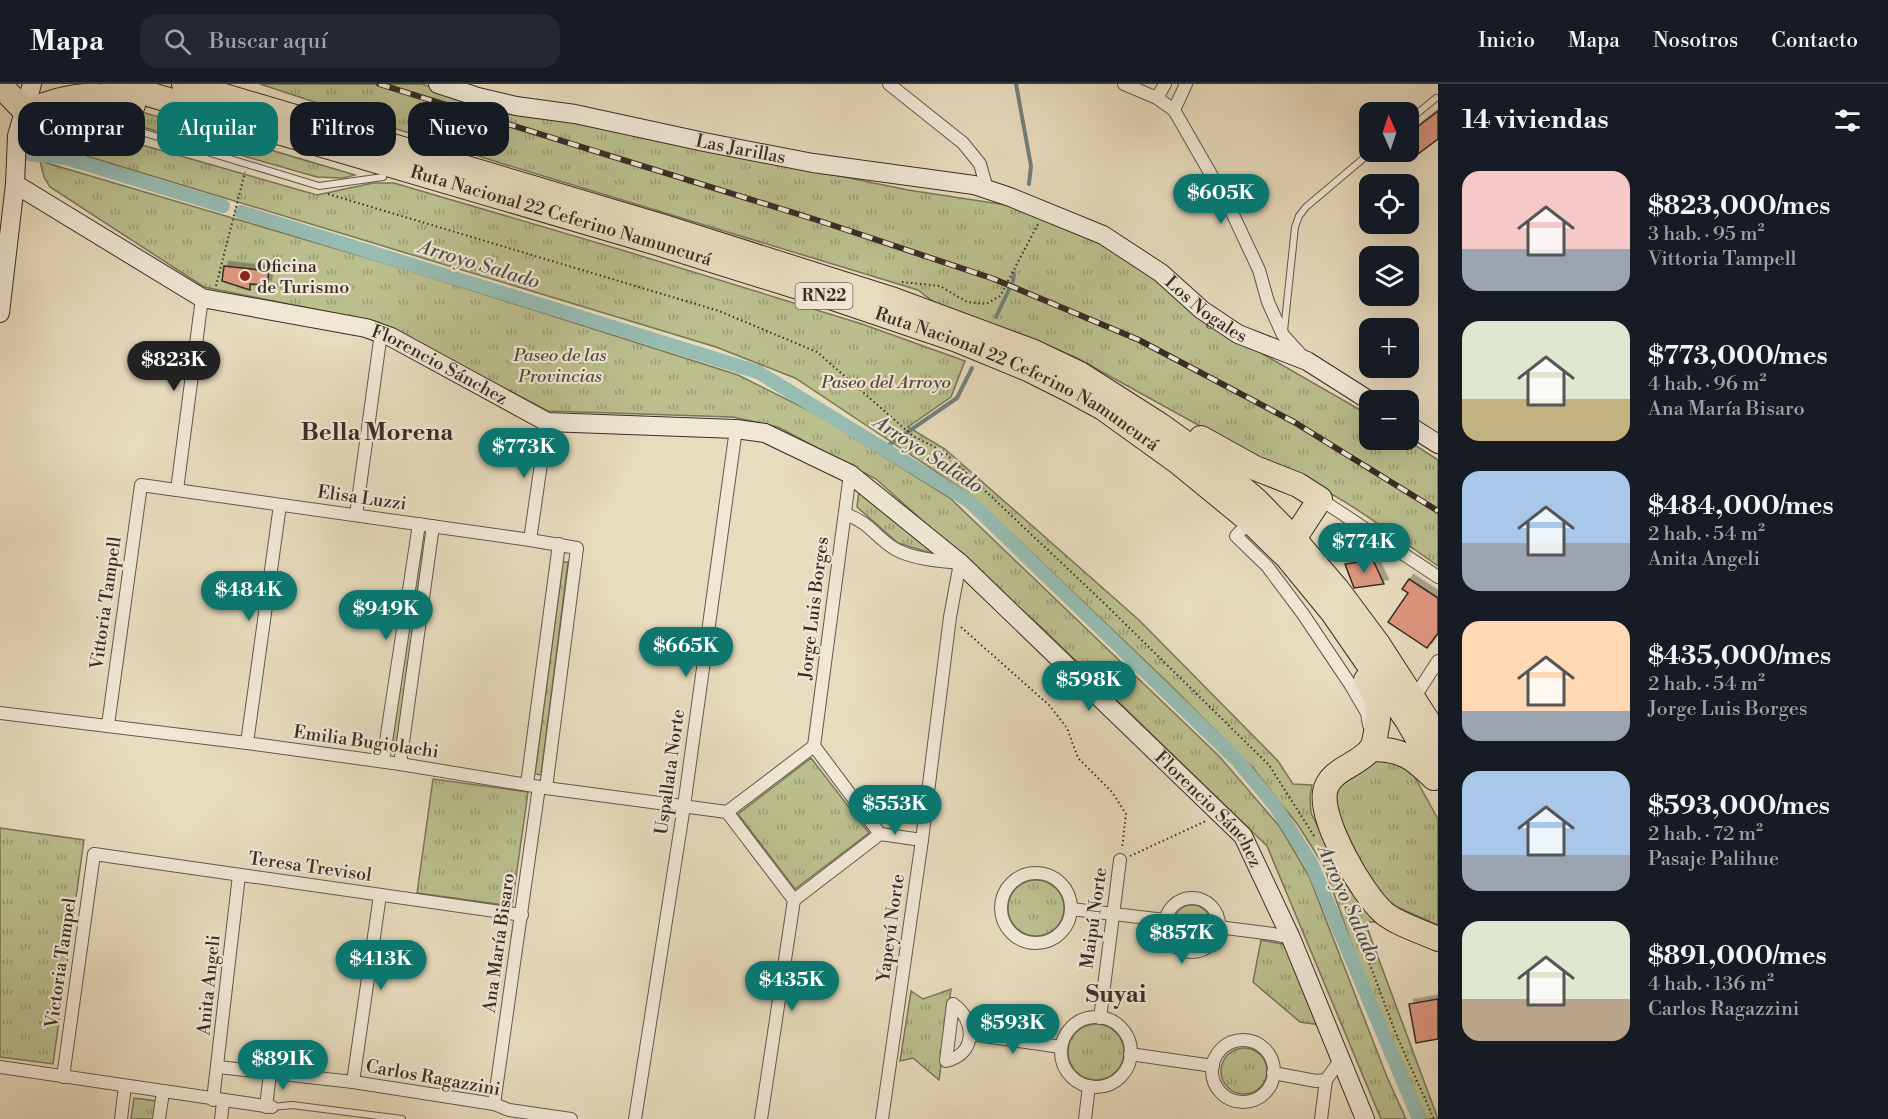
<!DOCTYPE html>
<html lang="es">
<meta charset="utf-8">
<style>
body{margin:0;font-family:"Libre Bodoni",serif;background:#242831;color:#f1f3f6;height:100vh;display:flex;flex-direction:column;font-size:22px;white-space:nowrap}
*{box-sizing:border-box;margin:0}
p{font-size:20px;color:#9ea1a6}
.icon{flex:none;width:33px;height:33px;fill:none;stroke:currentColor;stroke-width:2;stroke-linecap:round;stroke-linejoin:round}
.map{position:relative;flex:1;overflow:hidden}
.sheet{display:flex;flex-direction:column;background:#171b24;width:450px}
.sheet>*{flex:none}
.banner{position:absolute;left:18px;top:18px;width:570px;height:54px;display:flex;gap:12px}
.needle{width:39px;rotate:357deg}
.buttons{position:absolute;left:1359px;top:18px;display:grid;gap:12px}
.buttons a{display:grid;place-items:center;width:60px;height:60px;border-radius:12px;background:#171b24;box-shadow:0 6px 24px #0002;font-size:30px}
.price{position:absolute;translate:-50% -51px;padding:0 14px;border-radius:21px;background:#0f766e;color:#fff;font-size:20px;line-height:39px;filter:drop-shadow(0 2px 3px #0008)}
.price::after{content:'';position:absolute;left:50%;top:36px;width:18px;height:14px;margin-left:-9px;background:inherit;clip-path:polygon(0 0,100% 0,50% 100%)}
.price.selected{background:#222;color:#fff}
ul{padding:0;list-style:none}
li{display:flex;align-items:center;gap:18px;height:150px;padding:0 24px}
li span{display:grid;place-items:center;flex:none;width:168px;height:120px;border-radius:18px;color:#555}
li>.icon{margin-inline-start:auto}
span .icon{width:72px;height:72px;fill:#fffc;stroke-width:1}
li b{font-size:26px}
h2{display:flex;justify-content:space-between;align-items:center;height:72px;padding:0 24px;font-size:26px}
.tag{padding:0 21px;border-radius:18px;background:#171b24;box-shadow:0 6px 24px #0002;font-size:21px;line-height:54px}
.tag.selected{background:#0f766e;color:#fff}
header{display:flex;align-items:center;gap:36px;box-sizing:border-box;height:84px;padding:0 30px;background:#171b24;border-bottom:2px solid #363941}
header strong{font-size:28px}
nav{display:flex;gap:33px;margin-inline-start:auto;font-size:21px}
.search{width:420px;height:54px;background:#242831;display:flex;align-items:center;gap:15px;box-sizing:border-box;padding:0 21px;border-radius:18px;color:#9ea1a6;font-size:22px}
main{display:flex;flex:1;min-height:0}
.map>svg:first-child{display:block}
.grass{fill:url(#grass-tufts);stroke:#7a765a;stroke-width:1.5}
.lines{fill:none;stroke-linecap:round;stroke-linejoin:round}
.stream{stroke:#71827a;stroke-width:4}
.canal{stroke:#97bcb2;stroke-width:14}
.building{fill:#dd977f;stroke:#392c26;stroke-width:1.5;filter:url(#shadow)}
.lane-casing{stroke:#65584c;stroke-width:8}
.street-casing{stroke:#65584c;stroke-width:14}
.secondary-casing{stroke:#392c26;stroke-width:20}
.highway-casing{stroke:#392c26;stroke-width:26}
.path{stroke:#392c26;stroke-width:2;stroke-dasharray:1.5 3;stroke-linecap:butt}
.lane{stroke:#f0e8d5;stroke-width:6}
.street{stroke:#f0e8d5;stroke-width:12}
.secondary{stroke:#f0e8d5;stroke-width:18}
.highway{stroke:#e8dcbe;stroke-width:24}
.rail-casing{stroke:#392c26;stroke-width:6}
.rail{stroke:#f0e8d5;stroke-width:4;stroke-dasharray:11;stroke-linecap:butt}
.poi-dot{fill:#8f2418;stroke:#f0e8d5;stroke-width:2}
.labels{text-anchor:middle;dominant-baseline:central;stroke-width:4.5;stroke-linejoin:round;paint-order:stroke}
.shield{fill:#f0e8d5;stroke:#70645a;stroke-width:1.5}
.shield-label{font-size:16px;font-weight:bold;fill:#392c26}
.street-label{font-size:18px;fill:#392c26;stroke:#f0e8d5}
.poi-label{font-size:18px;fill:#392c26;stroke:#f0e8d5;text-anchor:start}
.park-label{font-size:18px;font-style:italic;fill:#53493b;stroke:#f0e8d5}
.water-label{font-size:20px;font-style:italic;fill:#505049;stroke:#f0e8d5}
.district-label{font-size:24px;font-weight:bold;fill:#392c26;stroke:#f0e8d5}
</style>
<header>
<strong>Mapa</strong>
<div class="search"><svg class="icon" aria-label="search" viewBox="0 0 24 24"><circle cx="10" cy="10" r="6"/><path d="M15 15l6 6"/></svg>Buscar aquí</div>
<nav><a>Inicio</a><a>Mapa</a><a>Nosotros</a><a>Contacto</a></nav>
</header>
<main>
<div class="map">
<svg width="1438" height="1035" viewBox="0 0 1438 1035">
<defs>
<pattern id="grass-tufts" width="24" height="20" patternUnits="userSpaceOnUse" patternTransform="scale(1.5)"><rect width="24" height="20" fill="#bbbf8e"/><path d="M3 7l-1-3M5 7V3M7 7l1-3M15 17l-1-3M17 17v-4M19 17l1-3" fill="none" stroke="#999b74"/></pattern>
<filter id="shadow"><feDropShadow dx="4.5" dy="-4.5" stdDeviation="0" flood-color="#0004"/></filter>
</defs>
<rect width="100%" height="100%" fill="#e8dcbe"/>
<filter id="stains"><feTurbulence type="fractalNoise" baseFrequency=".00333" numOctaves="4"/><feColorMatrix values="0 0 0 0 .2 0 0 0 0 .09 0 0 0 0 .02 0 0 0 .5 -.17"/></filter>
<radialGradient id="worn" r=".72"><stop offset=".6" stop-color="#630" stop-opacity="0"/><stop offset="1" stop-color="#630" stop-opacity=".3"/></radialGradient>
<g class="grass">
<path d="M260,0H422L498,27L582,37L776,79L908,106L1019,123L1076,146L1116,169L1154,195L1200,234L1369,331L1370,356H1407L1438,376V482C1386,446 1334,404 1274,383L1077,274L1026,252L935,219L918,206L494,77Z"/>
<polygon points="108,18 355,91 343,94 317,93 97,30 67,24"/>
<path d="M56,33H65L120,47L135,59L317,111L373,99H394L625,167L862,240L965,277L951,313L908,343L945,365L1139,536L1278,677L1293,700L1312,701L1310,713L1311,729L1350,806L1376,838H1365L1438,1035H1426L1355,869L1324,782L1298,741L1253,684L1163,594L971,411L795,294L716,263L70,67L40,64C43,51 44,41 56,33Z"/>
<polygon points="40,77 408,186 738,291 818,331 950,414 1219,672 1280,743 1309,792 1387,993 1406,1035 1381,1035 1267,762 1039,541 876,395 778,343 733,333 548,327 378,238 204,203 50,103 44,93"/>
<polygon points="859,406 934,470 898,459 857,423"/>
<polygon points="422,453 427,454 397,666 391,665"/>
<polygon points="563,478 568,478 541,691 535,690"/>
<polygon points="811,674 869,749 795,805 738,730"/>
<polygon points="1377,677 1395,678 1413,690 1438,735 1438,841 1397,823 1382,812 1366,790 1336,725 1336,708 1342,696"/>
<polygon points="433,695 528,708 512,822 417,809"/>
<polygon points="0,744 84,756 53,980 0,973"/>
<circle cx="1036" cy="824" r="28"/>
<circle cx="1192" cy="840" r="19"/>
<polygon points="1261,856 1288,861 1321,941 1300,938 1253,898"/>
<polygon points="951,905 939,996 913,974 900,977 911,907 923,915"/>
<circle cx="1096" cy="968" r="28"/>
<circle cx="1244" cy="987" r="23"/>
<polygon points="134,1014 157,1017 154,1035 131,1035"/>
</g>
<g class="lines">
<g class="stream">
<polyline points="1016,0 1031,82 1029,100"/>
<polyline points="996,233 1013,197 1014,190"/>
<polyline points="883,365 957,314 972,284"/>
</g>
<g class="canal">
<polyline points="28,70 66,74 223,122"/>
<polyline points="241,128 758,288 969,417 1238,677 1276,723 1311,779 1419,1035"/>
</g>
</g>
<g class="building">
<polygon points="1438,27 1438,55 1414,73 1408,66 1408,50"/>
<polygon points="224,182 269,187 267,201 250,200 250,206 222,197"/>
<polygon points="1373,476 1384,500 1354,504 1345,480"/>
<polygon points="1409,495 1438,514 1438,549 1427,564 1388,538 1408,509 1402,505"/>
<polygon points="1438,915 1438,955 1416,959 1409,920"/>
</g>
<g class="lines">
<g class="lane-casing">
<g id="lane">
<polyline points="58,27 99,35 319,102 383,93"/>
<polyline points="1408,37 1436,14"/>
<polyline points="1284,247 1295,143 1299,132 1306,123 1371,68"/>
<polyline points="272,1023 292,1021 402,1035"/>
</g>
</g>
<g class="street-casing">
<g id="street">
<polyline points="889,0 963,59 980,80 987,105"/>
<polyline points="1124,0 1157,14 1174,26"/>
<polyline points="1186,0 1174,26 1228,120 1259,186 1268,218 1283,251 1304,274"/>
<polyline points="1157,14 1165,0"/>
<polyline points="177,406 202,214"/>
<polyline points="1320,415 1438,493"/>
<path d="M845,430C871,439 875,453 895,465C912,475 940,477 960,479L950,533L922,756L882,1035"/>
<polyline points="356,431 381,249"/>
<polyline points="1250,437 1236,452 1267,482 1303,530 1350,600 1367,629 1369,641"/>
<polyline points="530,456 547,338"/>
<polyline points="1416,616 1414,614 1438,577"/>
<polyline points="0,629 247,659 400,680 546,704 727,728"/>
<polyline points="108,641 141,401 530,456 577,464 546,704"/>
<polyline points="247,659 280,421"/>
<polygon points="814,662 880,750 794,816 727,728"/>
<polyline points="814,662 850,390"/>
<polyline points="383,677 419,440"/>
<polyline points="400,680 433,442"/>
<polyline points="527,700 559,460"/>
<polyline points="880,750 922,756"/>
<circle cx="1036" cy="824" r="35"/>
<circle cx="1192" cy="841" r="27"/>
<polyline points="1071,825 1165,836"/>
<polyline points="1218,843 1273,850 1291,854"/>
<path d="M953,920C976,936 977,970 946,977Z"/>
<circle cx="1096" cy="968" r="35"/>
<polyline points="1100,934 1120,776"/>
<polyline points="970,950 1061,963"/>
<circle cx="1243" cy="987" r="31"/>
<polyline points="1130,970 1213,982"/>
<polyline points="0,983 272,1023"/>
<polyline points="218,983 353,998 494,1020 509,1026 571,1035"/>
<polyline points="1273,989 1316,997 1326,996"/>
<polyline points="63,993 94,770 522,831"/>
<polyline points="353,998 380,811"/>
<polyline points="213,1016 239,791"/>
<polyline points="494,1020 539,703"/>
<polyline points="266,1023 270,989"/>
<polyline points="121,1035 125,1002"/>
<polyline points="159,1035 163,1008"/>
<polyline points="221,1035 223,1018"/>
<polyline points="635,1035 684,722 736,345"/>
<polyline points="761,1035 794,816"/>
<polyline points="1085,1035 1089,1002"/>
<polyline points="1321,1035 1326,996 1341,975"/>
</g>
</g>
<g class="secondary-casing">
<g id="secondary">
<path id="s1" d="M438,0L478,13L516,22L575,30L704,58L813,79L974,101L1010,113L1103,151L1161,189L1202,226L1238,250L1307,277L1370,317"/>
<path id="s2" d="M15,100L202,214L366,244L391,253L547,338L736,345L765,349L850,390L960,479L1243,752L1291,854L1365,1035"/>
<polyline points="0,229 15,100 17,52 32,0"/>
<polyline points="1408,341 1438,360"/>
</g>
</g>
<g class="highway-casing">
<g id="highway">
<path id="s3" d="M114,0L657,159L827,212L957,256L1030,286L1068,305L1103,324L1178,378L1250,437L1287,473L1333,529L1407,636L1438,690"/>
<polyline points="184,0 664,143 894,216 1034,268 1080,290 1160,341 1213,379 1256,416 1294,455 1337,505 1378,560 1438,653"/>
<path d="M0,1L25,27C49,19 80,8 105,13C115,14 124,18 133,21"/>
<polyline points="1201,354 1255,384 1298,401 1320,415 1294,455"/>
<path d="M1366,596C1378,613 1381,627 1376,648C1375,653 1374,661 1371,665C1358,682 1329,685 1325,708C1320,737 1362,810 1384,829C1397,840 1423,848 1438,855"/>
<path d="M1371,665C1402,665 1412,673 1434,694"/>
</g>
</g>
<g class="path">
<polyline points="328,110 719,227 817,268 913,352 944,368 1104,519 1269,681 1314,752"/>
<polyline points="902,198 940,202 967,218 986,220 1000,212 1038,140"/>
<polyline points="216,202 245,88"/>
<polyline points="961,543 1049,621 1067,644 1078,674 1112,708 1126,730 1122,765"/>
<polyline points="1130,772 1206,737"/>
<polyline points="1333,792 1352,833 1396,950 1434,1035"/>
</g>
<use href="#lane" class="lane"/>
<use href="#street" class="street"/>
<use href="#secondary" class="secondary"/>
<use href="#highway" class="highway"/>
<g class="rail-casing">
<polyline id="rail" points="379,0 820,137 994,195 1139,256 1294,338 1438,427"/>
</g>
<use href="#rail" class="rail"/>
</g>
<circle class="poi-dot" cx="245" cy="192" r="6"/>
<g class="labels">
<rect class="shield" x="795.5" y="199" width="57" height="26" rx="4.5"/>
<g class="shield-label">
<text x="824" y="212">RN22</text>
</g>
<g class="street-label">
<text stroke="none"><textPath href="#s1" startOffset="310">Las Jarillas</textPath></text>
<text stroke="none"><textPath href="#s3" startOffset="466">Ruta Nacional 22 Ceferino Namuncurá</textPath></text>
<text stroke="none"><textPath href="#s1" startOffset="812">Los Nogales</textPath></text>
<text stroke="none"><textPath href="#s2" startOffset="468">Florencio Sánchez</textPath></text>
<text stroke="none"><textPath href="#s3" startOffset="952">Ruta Nacional 22 Ceferino Namuncurá</textPath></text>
<text transform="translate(362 414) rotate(8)">Elisa Luzzi</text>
<text transform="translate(106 519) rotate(-82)">Vittoria Tampell</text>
<text transform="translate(814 524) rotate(-83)">Jorge Luis Borges</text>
<text transform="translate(366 658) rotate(8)">Emilia Bugiolachi</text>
<text transform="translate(670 688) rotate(-82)">Uspallata Norte</text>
<text stroke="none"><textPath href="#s2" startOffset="1395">Florencio Sánchez</textPath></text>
<text transform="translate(310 783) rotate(8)">Teresa Trevisol</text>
<text transform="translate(1094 834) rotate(-82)">Maipú Norte</text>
<text transform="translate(891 844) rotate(-82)">Yapeyú Norte</text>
<text transform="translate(499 859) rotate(-82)">Ana María Bisaro</text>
<text transform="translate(61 879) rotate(-82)">Victoria Tampel</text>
<text transform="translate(209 901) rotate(-84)">Anita Angeli</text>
<text transform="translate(433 994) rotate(10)">Carlos Ragazzini</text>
</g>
<g class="poi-label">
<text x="257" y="182">Oficina<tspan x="257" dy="21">de Turismo</tspan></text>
</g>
<g class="park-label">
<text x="560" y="271">Paseo de las<tspan x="560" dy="21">Provincias</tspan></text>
<text x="886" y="298">Paseo del Arroyo</text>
</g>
<g class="water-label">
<text transform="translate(479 181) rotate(17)">Arroyo Salado</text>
<text transform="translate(928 371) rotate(33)">Arroyo Salado</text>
<text transform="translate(1348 820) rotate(66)">Arroyo Salado</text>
</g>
<g class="district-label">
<text x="377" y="349">Bella Morena</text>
<text x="1116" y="911">Suyai</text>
</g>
</g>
<rect width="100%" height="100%" filter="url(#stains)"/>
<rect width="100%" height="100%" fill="url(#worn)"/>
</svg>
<div class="buttons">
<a><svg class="needle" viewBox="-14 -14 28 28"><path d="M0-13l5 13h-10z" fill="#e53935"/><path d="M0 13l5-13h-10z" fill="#9ea1a6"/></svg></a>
<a><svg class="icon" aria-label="locate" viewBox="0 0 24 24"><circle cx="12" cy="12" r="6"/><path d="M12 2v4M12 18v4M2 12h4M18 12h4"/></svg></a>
<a><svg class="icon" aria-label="layers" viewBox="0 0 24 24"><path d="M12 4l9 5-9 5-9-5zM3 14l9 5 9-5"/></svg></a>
<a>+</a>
<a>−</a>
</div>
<b class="price" style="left:1221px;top:141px">$605K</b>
<b class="price selected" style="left:174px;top:308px">$823K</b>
<b class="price" style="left:524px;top:395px">$773K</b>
<b class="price" style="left:1364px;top:490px">$774K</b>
<b class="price" style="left:249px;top:538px">$484K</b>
<b class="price" style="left:386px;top:557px">$949K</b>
<b class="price" style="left:686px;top:594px">$665K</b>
<b class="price" style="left:1089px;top:628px">$598K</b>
<b class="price" style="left:895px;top:752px">$553K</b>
<b class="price" style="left:1182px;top:881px">$857K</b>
<b class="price" style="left:381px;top:907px">$413K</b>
<b class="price" style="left:792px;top:928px">$435K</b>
<b class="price" style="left:1013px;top:971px">$593K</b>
<b class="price" style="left:283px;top:1007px">$891K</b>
<div class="banner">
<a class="tag">Comprar</a>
<a class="tag selected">Alquilar</a>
<a class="tag">Filtros</a>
<a class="tag">Nuevo</a>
</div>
</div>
<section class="sheet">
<h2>14 viviendas<svg class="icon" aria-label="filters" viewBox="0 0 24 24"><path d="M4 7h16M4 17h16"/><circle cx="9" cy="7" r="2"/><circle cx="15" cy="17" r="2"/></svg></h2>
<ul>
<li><span style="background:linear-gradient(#f6c9c9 65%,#9aa5b1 0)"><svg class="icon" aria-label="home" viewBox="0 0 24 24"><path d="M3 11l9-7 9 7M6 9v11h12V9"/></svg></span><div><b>$823,000/mes</b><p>3 hab. · 95 m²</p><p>Vittoria Tampell</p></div></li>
<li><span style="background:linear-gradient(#dfe7d0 65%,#c2b280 0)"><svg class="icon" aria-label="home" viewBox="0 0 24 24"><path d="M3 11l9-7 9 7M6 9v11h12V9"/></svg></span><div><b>$773,000/mes</b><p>4 hab. · 96 m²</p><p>Ana María Bisaro</p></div></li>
<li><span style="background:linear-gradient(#a9c7e8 60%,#9aa5b1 0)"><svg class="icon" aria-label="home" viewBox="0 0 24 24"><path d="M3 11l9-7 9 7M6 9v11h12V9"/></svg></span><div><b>$484,000/mes</b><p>2 hab. · 54 m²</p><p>Anita Angeli</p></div></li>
<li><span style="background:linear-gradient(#ffd9b3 75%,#9aa5b1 0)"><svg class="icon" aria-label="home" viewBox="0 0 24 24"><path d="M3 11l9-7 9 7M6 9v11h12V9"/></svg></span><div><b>$435,000/mes</b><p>2 hab. · 54 m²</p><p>Jorge Luis Borges</p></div></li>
<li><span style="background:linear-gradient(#a9c7e8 70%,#9aa5b1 0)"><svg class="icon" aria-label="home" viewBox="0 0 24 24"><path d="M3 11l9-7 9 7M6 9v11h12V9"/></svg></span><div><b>$593,000/mes</b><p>2 hab. · 72 m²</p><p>Pasaje Palihue</p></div></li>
<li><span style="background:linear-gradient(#dfe7d0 65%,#b9a48a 0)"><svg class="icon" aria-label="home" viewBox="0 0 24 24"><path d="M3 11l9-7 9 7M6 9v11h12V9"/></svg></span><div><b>$891,000/mes</b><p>4 hab. · 136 m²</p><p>Carlos Ragazzini</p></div></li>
</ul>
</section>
</main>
